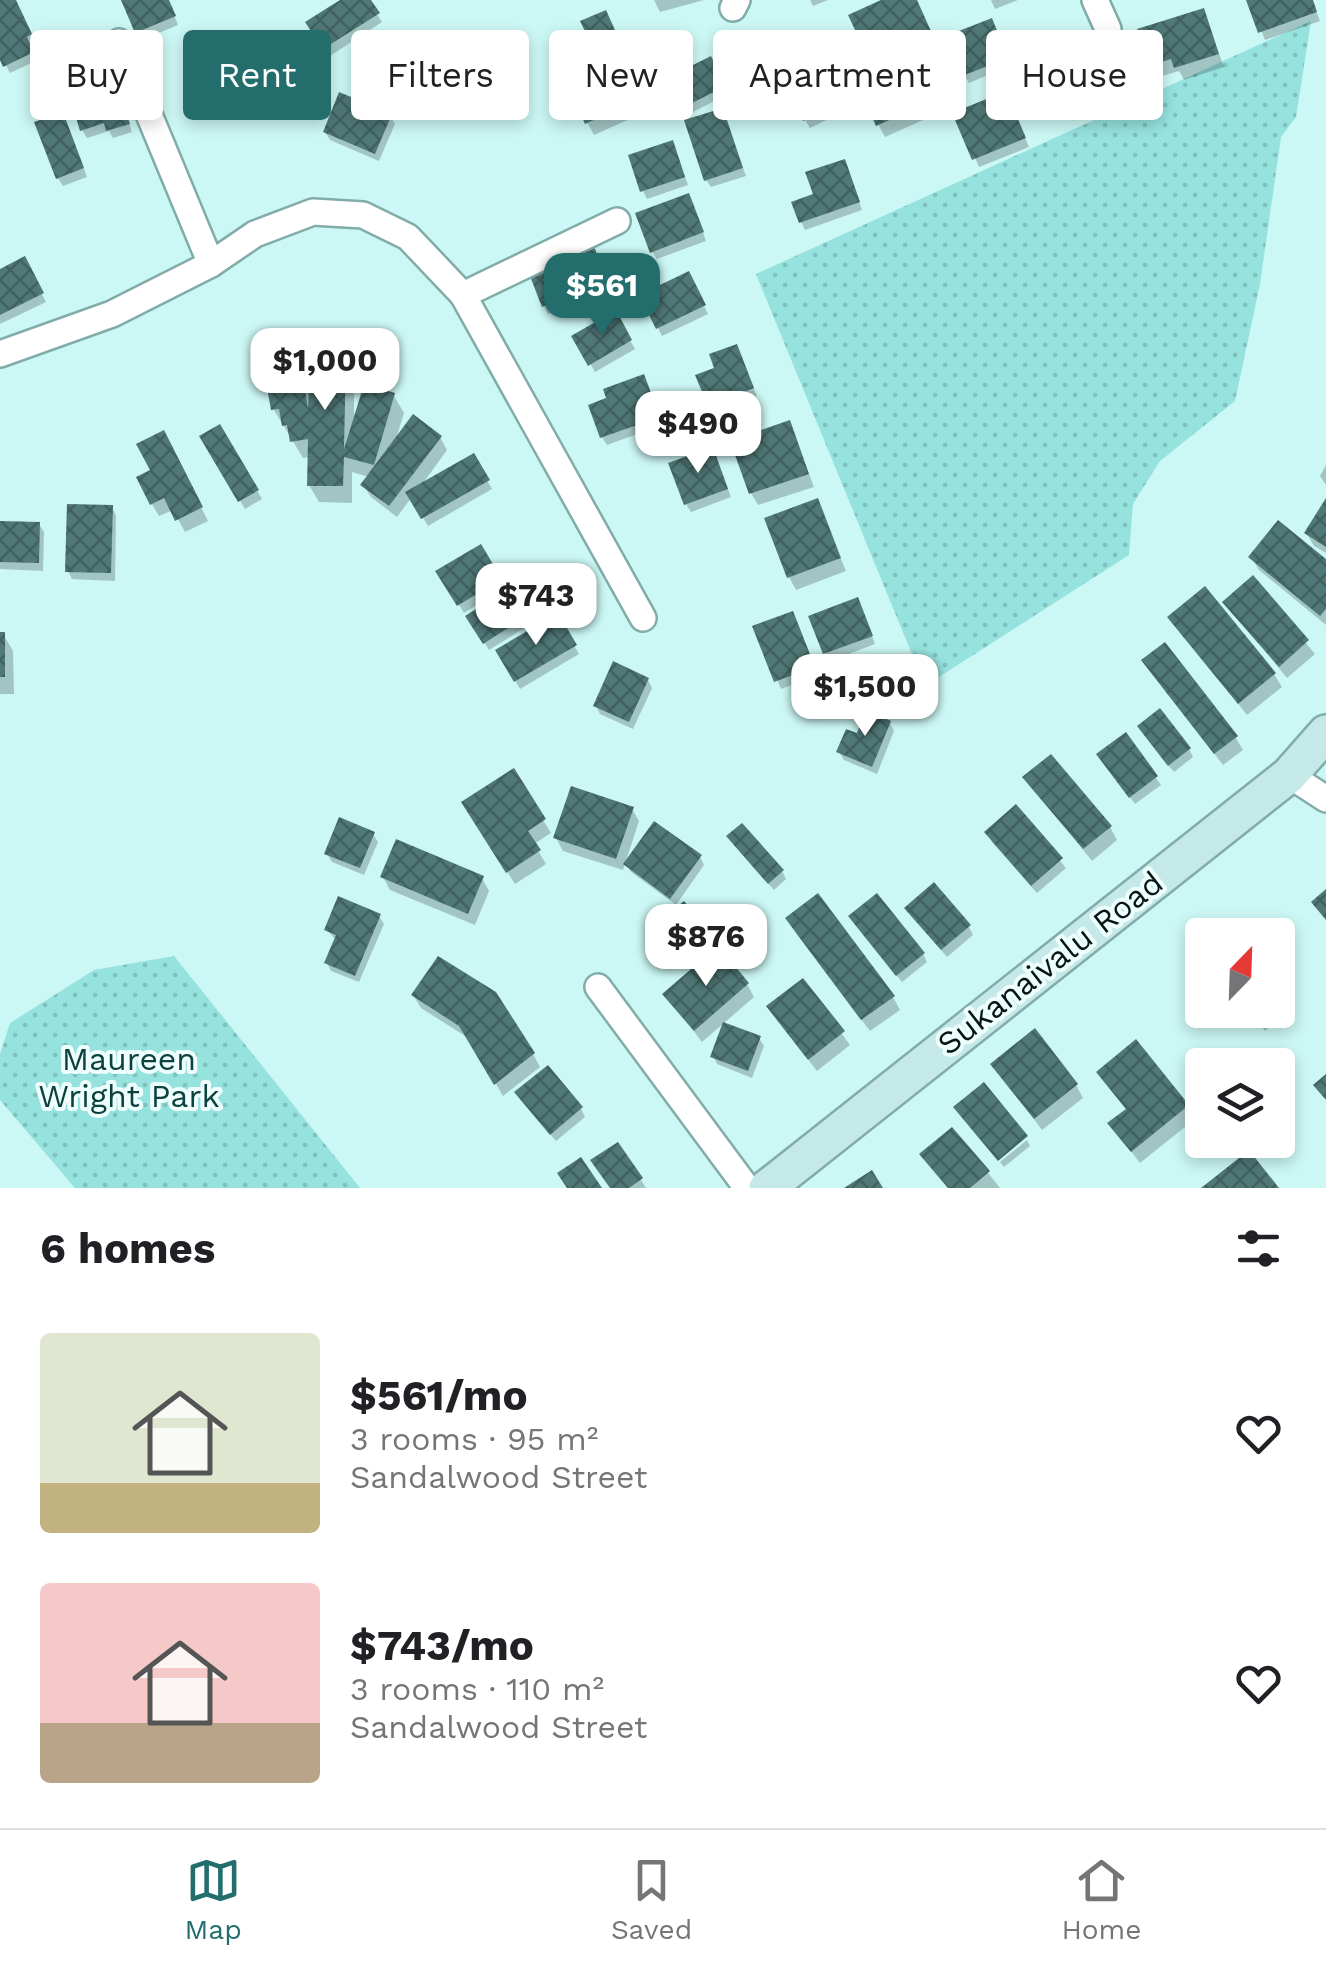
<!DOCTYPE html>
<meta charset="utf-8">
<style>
body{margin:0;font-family:"Work Sans",sans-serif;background:#f2f2f2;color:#202124;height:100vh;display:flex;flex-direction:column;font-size:38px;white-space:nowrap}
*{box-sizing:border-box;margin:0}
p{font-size:32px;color:#757577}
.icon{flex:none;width:55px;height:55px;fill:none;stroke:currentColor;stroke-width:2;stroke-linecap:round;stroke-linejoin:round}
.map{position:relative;height:1188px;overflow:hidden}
.details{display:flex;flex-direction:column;background:#fff;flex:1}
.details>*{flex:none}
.top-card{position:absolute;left:30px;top:30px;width:1268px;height:90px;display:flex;gap:20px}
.needle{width:65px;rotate:23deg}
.tools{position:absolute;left:1185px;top:918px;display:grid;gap:20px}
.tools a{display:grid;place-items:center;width:110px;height:110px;border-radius:10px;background:#fff;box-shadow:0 5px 15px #0003;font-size:50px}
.price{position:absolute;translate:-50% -85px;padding:0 22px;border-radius:20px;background:#fff;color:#222;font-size:32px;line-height:65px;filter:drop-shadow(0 2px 5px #0008)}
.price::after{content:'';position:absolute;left:50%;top:60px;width:30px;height:22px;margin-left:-15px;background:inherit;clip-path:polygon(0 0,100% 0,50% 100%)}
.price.selected{background:#236e6d;color:#fff}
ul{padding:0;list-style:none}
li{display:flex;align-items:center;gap:30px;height:250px;padding:0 40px}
li span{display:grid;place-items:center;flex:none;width:280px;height:200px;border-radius:10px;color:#555}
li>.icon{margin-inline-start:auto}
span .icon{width:120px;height:120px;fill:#fffc;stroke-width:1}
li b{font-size:42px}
h2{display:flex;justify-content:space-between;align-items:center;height:120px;padding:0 40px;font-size:42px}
.pill{padding:0 35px;border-radius:10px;background:#fff;box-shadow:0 5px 15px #0003;font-size:35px;line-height:90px}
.pill.selected{background:#236e6d;color:#fff}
.tab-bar{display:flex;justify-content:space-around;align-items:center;height:140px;border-top:2px solid #e0e0e0;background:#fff;font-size:28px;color:#757577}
.tab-bar a{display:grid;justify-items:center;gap:5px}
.tab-bar .selected{color:#236e6d}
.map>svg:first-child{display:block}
.park{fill:url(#park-dots)}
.shadow{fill:#0003}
.building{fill:url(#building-cross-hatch)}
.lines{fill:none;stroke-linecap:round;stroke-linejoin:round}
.street-casing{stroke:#82acaa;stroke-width:30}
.secondary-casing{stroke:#82acaa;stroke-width:40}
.street{stroke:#fff;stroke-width:25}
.secondary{stroke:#c5e9e8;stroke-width:35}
.labels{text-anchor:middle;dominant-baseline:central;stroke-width:8;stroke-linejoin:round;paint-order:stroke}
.street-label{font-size:32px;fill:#051414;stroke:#edfefd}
.park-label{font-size:32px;fill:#0d4140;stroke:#edfefd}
</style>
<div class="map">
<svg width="1326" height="1188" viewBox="0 0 1326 1188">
<defs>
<pattern id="park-dots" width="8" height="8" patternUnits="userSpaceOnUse" patternTransform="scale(2.5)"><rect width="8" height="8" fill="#96e2df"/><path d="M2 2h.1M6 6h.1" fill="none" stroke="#80c1be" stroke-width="1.8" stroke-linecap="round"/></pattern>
<pattern id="building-cross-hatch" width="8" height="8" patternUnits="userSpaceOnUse" patternTransform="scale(2.5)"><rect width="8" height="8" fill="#507876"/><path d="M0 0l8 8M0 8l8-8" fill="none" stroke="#406160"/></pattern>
</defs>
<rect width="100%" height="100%" fill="#cbf7f4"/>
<g class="park">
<polygon points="1311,21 1296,117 1281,137 1260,284 1235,401 1160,461 1133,504 1129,555 925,686 756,274"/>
<polygon points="174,956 360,1188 75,1188 0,1100 0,1054 10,1023 94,970"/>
</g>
<g class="shadow">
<polygon points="0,0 15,0 35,43 29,46 36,61 10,73 0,54"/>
<polygon points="124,0 168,0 178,25 142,40"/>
<polygon points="345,0 368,0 382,22 330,56 308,23"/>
<polygon points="654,0 704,0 660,12"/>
<polygon points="810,0 828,0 813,6"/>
<polygon points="887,0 916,0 945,64 922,75 939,113 885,137 878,124 874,63"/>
<polygon points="991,0 1018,0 995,9"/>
<polygon points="1249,0 1312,0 1320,21 1265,40"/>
<polygon points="1203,11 1224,67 1184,80 1179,71 1159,77 1152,65"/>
<polygon points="612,26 650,110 594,135 587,122 594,46"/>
<polygon points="995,29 1010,66 969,83 964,75"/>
<polygon points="236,51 261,94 237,107 213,64"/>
<polygon points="710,59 728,94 691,113 673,78"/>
<polygon points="820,72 841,113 810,128 805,120"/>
<polygon points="114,76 132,132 113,138 109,131 87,138 82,130"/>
<polygon points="1010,102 1029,147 979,167 956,115"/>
<polygon points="722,110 746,176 711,187 706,180"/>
<polygon points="390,116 395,124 379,161 330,140 325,132"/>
<polygon points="67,123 87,177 63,186 58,178"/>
<polygon points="676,151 688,185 647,199 643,191"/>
<polygon points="848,170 862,210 805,230 801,222 816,196"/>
<polygon points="693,204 706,241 657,259 652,251"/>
<polygon points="597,257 610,290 548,314 544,306"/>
<polygon points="24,260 46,302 0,324 0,272"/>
<polygon points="692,282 708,314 662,336 658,328"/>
<polygon points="615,314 635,349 595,372 575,336"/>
<polygon points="297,351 307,368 309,381 344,359 354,376 354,421 394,396 404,413 395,442 440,437 447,450 421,486 473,456 492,489 428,526 411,498 397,517 371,497 363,485 369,477 352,472 352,503 319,502 309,485 310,457 303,458 274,410"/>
<polygon points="740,355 757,396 714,413 710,405"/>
<polygon points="648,385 662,425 607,445 602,437"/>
<polygon points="789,423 814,487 758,505 751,493"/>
<polygon points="219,427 262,499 245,509 203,437"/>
<polygon points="170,445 208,521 185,532 173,510 159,516 152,504 153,472"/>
<polygon points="716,458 731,497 691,512 686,504"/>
<polygon points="1326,465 1326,485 1320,476"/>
<polygon points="817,501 846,571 796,590 789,577"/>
<polygon points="1326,503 1326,553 1314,546 1307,534"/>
<polygon points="112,507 116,516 115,581 72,579 68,571"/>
<polygon points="0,523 39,524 44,532 43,571 0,569"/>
<polygon points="480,547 504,588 464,613 439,572"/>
<polygon points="1251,557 1326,562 1326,625 1259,570"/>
<polygon points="1253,579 1315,654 1287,678 1225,602"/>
<polygon points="518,586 539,619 489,650 469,617"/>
<polygon points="861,608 875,644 830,661 825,653"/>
<polygon points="557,616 579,654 520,689 498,651"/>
<polygon points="1171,618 1274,674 1282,687 1247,715"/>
<polygon points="797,622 817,675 781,689 755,627"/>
<polygon points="0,634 3,634 13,651 14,694 0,694"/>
<polygon points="1144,661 1236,738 1243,750 1223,765"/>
<polygon points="648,680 652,688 633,729 600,714 596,706"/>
<polygon points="890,723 894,731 877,774 844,760 839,752 858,736"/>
<polygon points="1144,735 1189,749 1193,757 1174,772"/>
<polygon points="1126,736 1161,785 1135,804 1104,763"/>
<polygon points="513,772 551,833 534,844 546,864 515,884 471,815"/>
<polygon points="1026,778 1110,827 1117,840 1092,861"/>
<polygon points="1016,807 1066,868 1037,893 991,841"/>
<polygon points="632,809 639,821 623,870 563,851 556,838"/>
<polygon points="373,834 378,842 364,875 332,862 327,854"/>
<polygon points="734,845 782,871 786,879 774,890"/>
<polygon points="700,857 704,865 676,905 631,872 626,864"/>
<polygon points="383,877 482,878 489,891 475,925 390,890"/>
<polygon points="379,916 384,924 359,982 331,971 327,963 336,940 327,930"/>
<polygon points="912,916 969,927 973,935 947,957"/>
<polygon points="856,925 923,954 927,962 902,982"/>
<polygon points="795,932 893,997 900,1010 870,1031"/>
<polygon points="707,933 712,941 679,969 655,940"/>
<polygon points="803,981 850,1045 817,1071 777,1019"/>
<polygon points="747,984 754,997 702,1042 666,995"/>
<polygon points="1278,990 1291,1009 1265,1031 1248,1010 1278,1010"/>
<polygon points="413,995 533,1054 540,1067 503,1096 470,1039 421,1008"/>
<polygon points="759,1038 764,1046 752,1078 717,1064 713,1056"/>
<polygon points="1136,1043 1195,1119 1140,1163 1110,1124 1127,1111 1099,1073"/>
<polygon points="993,1064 1076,1085 1083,1098 1042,1130"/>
<polygon points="522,1101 581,1109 585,1117 556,1141"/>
<polygon points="1027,1140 1030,1146 1004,1167 1000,1162"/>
<polygon points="617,1145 641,1180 646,1188 612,1188 598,1169"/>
<polygon points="927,1162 988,1173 1000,1188 948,1188"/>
</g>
<g class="building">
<polygon points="0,0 16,0 32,34 27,37 34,52 3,67 0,60"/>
<polygon points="121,0 169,0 176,16 135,33"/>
<polygon points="340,0 371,0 380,13 323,49 305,22"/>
<polygon points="881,0 917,0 940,51 916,62 934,100 876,126 850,70 870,62 848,15"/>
<polygon points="1246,0 1313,0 1317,12 1258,33"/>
<polygon points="1204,8 1219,54 1174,68 1171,59 1149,66 1137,29"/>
<polygon points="606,10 645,97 585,124 556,60 591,44 580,21"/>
<polygon points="992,18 1008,58 962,76 946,36"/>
<polygon points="237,47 258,85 230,100 209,63"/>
<polygon points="711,56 726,86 684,107 669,77"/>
<polygon points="111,65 130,124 106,131 104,123 80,131 70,98 78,95 73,77"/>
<polygon points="821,68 839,104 803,121 786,85"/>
<polygon points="1006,91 1026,138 972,160 952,113"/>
<polygon points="339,92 392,114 375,154 323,132"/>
<polygon points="723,108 743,168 704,181 684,120"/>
<polygon points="63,112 84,168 56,179 34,122"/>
<polygon points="673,140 685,177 640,192 628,155"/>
<polygon points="845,159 860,202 799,223 791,202 813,194 805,172"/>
<polygon points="689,193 704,232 650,253 635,213"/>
<polygon points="594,246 607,281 542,307 528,271"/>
<polygon points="25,256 44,293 0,315 0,269"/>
<polygon points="689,271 706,305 656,329 639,295"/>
<polygon points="616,310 632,340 588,366 571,336"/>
<polygon points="737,344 754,388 708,406 695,375 714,368 709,354"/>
<polygon points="298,348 308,408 310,355 346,356 344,449 364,384 395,393 374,465 344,457 343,486 307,486 308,439 290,442 287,425 282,426 279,409 271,410 261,355"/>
<polygon points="644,374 660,417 600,438 588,405 606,398 603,389"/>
<polygon points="413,414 442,436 389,506 360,485"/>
<polygon points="790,420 809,474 749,494 730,441"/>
<polygon points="220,424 259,490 238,502 199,436"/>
<polygon points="164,430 203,507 175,521 164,498 150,505 136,477 150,470 136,444"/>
<polygon points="713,447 728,489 684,505 668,463"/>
<polygon points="474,453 490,480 421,519 405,492"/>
<polygon points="818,498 841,558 787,578 764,518"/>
<polygon points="1326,498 1326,547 1304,533"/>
<polygon points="67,504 113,505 111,573 65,572"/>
<polygon points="1278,520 1326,559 1326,609 1320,616 1248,557"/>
<polygon points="0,521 40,522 39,563 0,562"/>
<polygon points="481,544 502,579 457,606 435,571"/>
<polygon points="1253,575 1309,640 1279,667 1222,602"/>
<polygon points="519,582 536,610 483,644 465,616"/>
<polygon points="1205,586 1276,673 1238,704 1167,617"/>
<polygon points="858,597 873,636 823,654 808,616"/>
<polygon points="793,611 815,667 774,682 752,626"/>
<polygon points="558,613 577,645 514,682 495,650"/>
<rect x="0" y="632" width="5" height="45"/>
<polygon points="1165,642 1238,736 1214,754 1141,660"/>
<polygon points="613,661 649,678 629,722 593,706"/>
<polygon points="1160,708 1191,748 1168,766 1137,726"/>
<polygon points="866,710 891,721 872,767 836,752 846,729 857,733"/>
<polygon points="1126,732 1158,776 1129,798 1096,754"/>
<polygon points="1051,754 1112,826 1083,849 1022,777"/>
<polygon points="514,768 546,819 528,831 541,850 506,873 461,802"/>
<polygon points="571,786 634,807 616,859 553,838"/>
<polygon points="1016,804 1063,858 1031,886 984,832"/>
<polygon points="339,817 375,832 360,868 324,854"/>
<polygon points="654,821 702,855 670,899 623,864"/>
<polygon points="742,823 784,870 768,884 726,836"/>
<polygon points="396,839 484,876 468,914 380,877"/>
<polygon points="934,882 971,925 941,950 904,908"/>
<polygon points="1326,889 1326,920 1311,902"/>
<polygon points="818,893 895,996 861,1020 785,918"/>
<polygon points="877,893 925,953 896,976 848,916"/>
<polygon points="338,896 381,914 355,976 324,963 336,935 324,930"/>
<polygon points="684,901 709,932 673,962 647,932"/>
<polygon points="718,946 749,983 694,1031 662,994"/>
<polygon points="438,956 496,992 535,1053 494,1085 459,1026 411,995"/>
<polygon points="803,978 845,1031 808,1060 766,1006"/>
<polygon points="1247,1010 1276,1010 1259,1024"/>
<polygon points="723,1022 761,1036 748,1071 710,1057"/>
<polygon points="1035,1028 1078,1084 1034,1119 990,1064"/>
<polygon points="1136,1039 1189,1105 1131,1152 1107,1123 1126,1109 1096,1072"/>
<polygon points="548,1065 583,1107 550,1135 514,1092"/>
<polygon points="1326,1074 1326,1100 1313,1085"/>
<polygon points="984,1082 1028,1136 998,1161 953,1107"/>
<polygon points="952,1127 990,1171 970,1188 948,1188 919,1154"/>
<polygon points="618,1142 643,1178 629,1188 610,1188 590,1160"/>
<polygon points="1249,1150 1279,1188 1201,1188"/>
<polygon points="581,1157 602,1188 567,1188 557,1173"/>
<polygon points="872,1170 883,1188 844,1188"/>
</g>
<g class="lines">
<g class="street-casing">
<g id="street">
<polyline points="1095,0 1108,29 1097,98"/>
<polyline points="733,8 737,0"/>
<polyline points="119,42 211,264"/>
<polyline points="463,295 617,221"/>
<polyline points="0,354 112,314 211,264 255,234 313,212 363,215 408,237 463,295 643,618"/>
<polyline points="1289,775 1326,799"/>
<polyline points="598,987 747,1188"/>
</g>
</g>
<g class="secondary-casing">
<polyline id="secondary" points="767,1188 1289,775 1326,733"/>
</g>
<use href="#street" class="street"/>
<use href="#secondary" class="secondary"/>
</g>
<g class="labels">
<g class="street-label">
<text transform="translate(1050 963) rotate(-38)">Sukanaivalu Road</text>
</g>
<g class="park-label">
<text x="129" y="1059">Maureen<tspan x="129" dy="37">Wright Park</tspan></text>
</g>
</g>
</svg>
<div class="tools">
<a><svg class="needle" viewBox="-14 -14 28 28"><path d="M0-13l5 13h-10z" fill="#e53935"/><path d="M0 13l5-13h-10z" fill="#757577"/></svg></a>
<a><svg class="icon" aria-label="layers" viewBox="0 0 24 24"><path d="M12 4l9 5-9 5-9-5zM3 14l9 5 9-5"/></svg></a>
</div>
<b class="price selected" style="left:602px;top:338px">$561</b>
<b class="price" style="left:325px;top:413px">$1,000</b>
<b class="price" style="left:698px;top:476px">$490</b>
<b class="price" style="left:536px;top:648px">$743</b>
<b class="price" style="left:865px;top:739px">$1,500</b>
<b class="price" style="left:706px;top:989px">$876</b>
<div class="top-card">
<a class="pill">Buy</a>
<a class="pill selected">Rent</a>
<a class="pill">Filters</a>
<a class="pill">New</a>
<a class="pill">Apartment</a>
<a class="pill">House</a>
</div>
</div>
<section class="details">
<h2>6 homes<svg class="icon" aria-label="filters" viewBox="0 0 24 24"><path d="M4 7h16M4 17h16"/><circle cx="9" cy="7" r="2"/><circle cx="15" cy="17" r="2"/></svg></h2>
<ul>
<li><span style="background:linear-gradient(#dfe7d0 75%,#c2b280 0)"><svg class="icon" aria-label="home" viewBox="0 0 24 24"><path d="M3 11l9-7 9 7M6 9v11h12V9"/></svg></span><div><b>$561/mo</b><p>3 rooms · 95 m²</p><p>Sandalwood Street</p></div><svg class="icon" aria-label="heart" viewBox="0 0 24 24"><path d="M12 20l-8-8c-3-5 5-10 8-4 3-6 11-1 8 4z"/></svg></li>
<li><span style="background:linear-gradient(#f6c9c9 70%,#b9a48a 0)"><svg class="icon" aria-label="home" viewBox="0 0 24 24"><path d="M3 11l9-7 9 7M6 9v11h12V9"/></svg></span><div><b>$743/mo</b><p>3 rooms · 110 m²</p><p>Sandalwood Street</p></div><svg class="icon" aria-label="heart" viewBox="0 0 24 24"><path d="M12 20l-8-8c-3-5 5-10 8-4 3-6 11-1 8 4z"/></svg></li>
</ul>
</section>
<nav class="tab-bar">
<a class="selected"><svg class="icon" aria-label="map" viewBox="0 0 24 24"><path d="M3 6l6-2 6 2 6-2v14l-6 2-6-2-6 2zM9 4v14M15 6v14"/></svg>Map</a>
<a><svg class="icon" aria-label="saved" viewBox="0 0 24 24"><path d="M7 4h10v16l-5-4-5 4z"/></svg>Saved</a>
<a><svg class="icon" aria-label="home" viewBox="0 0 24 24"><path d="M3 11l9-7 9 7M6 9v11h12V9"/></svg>Home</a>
</nav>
